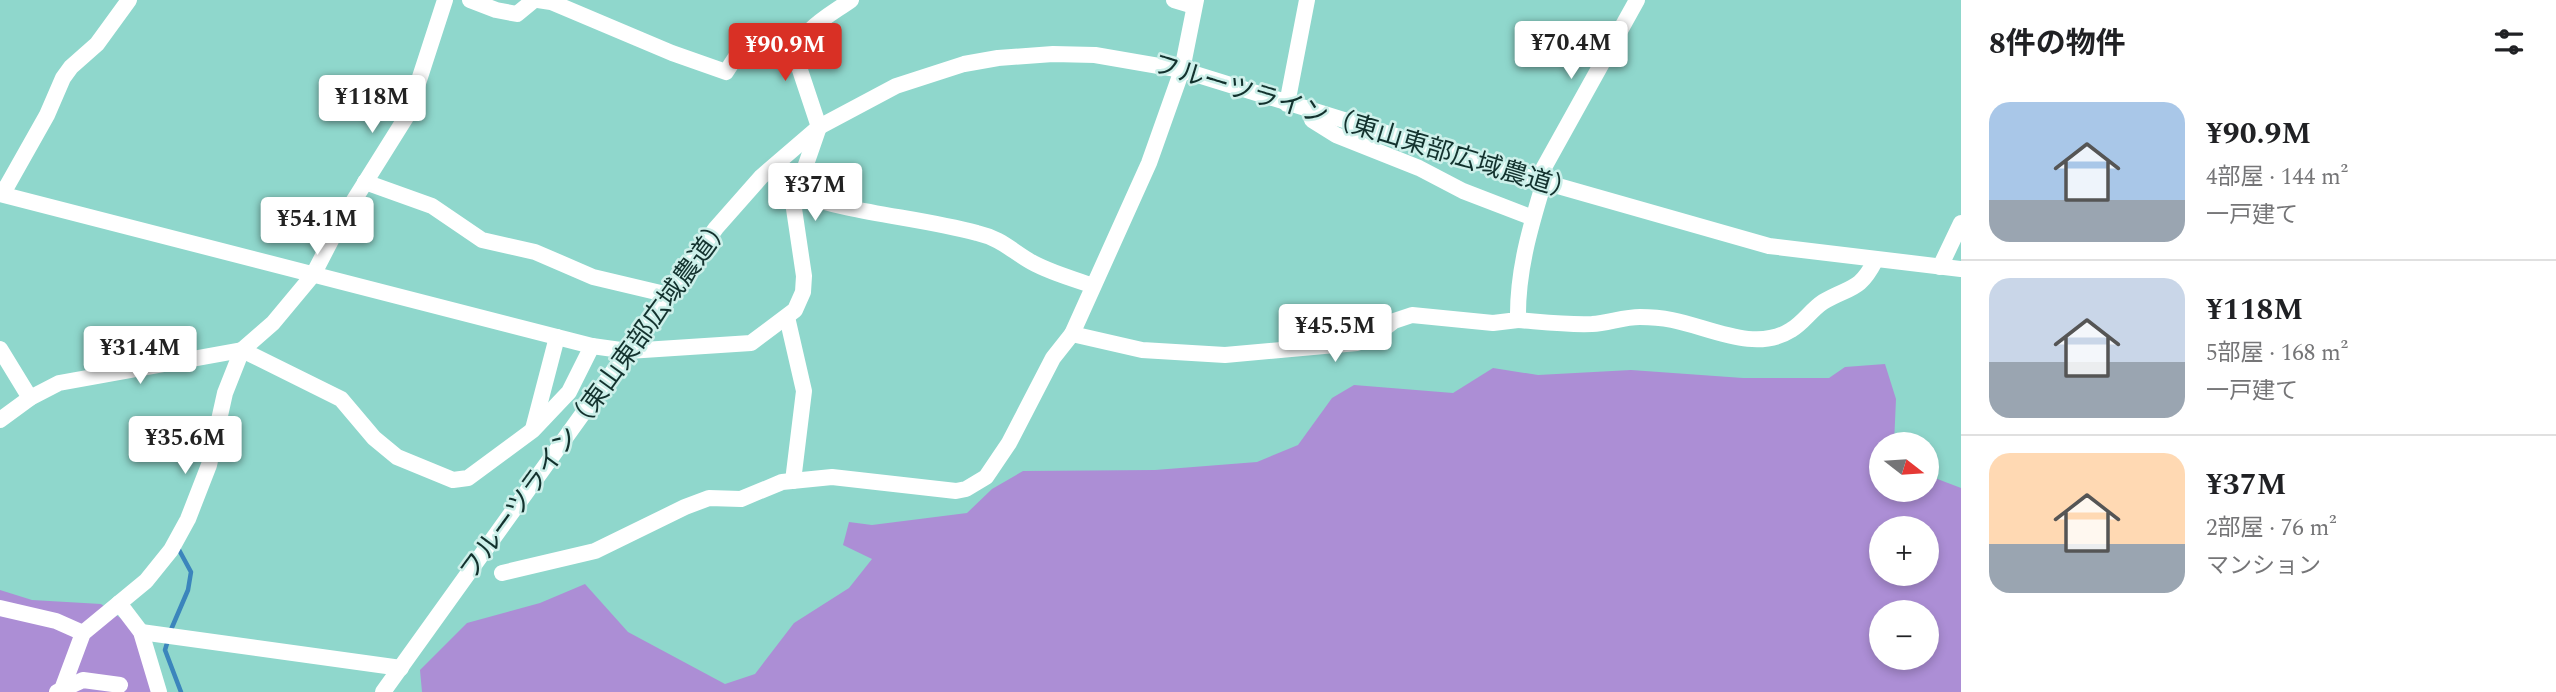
<!DOCTYPE html>
<html lang="ja">
<meta charset="utf-8">
<style>
body{margin:0;font-family:Spectral,"Noto Sans JP",serif;background:#f2f2f2;color:#202124;height:100vh;display:flex;flex-direction:column;font-size:26px;white-space:nowrap}
*{box-sizing:border-box;margin:0}
p{font-size:23px;color:#757577}
.icon{flex:none;width:38px;height:38px;fill:none;stroke:currentColor;stroke-width:2;stroke-linecap:round;stroke-linejoin:round}
.map{position:relative;flex:1;overflow:hidden}
.sheet{display:flex;flex-direction:column;background:#fff;width:595px}
.sheet>*{flex:none}
.needle{width:46px;rotate:107deg}
.fabs{position:absolute;left:1869px;top:432px;display:grid;gap:14px}
.fabs a{display:grid;place-items:center;width:70px;height:70px;border-radius:50%;background:#fff;box-shadow:0 4px 10px #0003;font-size:35px}
.price{position:absolute;translate:-50% -60px;padding:0 16px;border-radius:7px;background:#fff;color:#222;font-size:23px;line-height:46px;filter:drop-shadow(0 2px 4px #0008)}
.price::after{content:'';position:absolute;left:50%;top:42px;width:21px;height:16px;margin-left:-10px;background:inherit;clip-path:polygon(0 0,100% 0,50% 100%)}
.price.current{background:#d93025;color:#fff}
ul{padding:0;list-style:none}
li{display:flex;align-items:center;gap:21px;height:175px;padding:0 28px}
li+li{border-top:2px solid #e0e0e0}
li span{display:grid;place-items:center;flex:none;width:196px;height:140px;border-radius:21px;color:#555}
li>.icon{margin-inline-start:auto}
span .icon{width:84px;height:84px;fill:#fffc;stroke-width:1}
li b{font-size:30px}
h2{display:flex;justify-content:space-between;align-items:center;height:84px;padding:0 28px;font-size:30px}
main{display:flex;flex:1;min-height:0}
.map>svg:first-child{display:block}
.green{fill:#ac8ed5;fill-rule:evenodd}
.lines{fill:none;stroke-linecap:round;stroke-linejoin:round}
.stream{stroke:#3b85bc;stroke-width:4.5}
.minor{stroke:#fff;stroke-width:16}
.labels{text-anchor:middle;dominant-baseline:central;stroke-width:5;stroke-linejoin:round;paint-order:stroke}
.street-label{font-size:26px;fill:#13322e;stroke:#cdf0ea}
</style>
<main>
<div class="map">
<svg width="1961" height="692" viewBox="0 0 1961 692">
<rect width="100%" height="100%" fill="#8fd7cc"/>
<g class="green">
<path d="M1885,364L1896,399L1894,444H1881V490H1927V475L1961,488V692H422L420,670L467,623L540,603L585,584L628,632L725,684L755,674L794,623L849,588L872,559L843,545L849,522L872,525L967,513L992,489L1023,471L1155,470L1257,462L1298,445L1332,398L1354,385L1453,393L1493,368L1538,375L1631,370L1743,378H1829L1845,367ZM1927,528V574H1881V528ZM1927,612V658H1881V612Z"/>
<polygon points="0,590 32,600 101,604 141,633 162,692 0,692"/>
</g>
<g class="lines">
<g class="stream">
<polyline points="170,632 188,590 191,572 178,548"/>
<polyline points="168,640 165,650 181,692"/>
</g>
<g class="minor">
<polyline points="470,0 496,10 517,14 534,0"/>
<polyline points="538,0 551,2 672,53 726,72 750,35 775,40 800,40"/>
<polyline points="1174,0 1194,6"/>
<path d="M1196,0L1182,70L1149,163L1072,334L1142,350L1225,355L1357,343L1372,338L1394,321L1412,315L1493,323L1518,320C1517,272 1530,228 1544,182"/>
<polyline points="1287,104 1307,0"/>
<polyline points="1311,114 1312,120 1336,135 1419,168 1463,191 1533,218"/>
<polyline points="1537,180 1637,0"/>
<polyline points="365,182 432,206 482,240 535,252 593,277 669,295"/>
<polyline points="0,192 7,186 47,115 63,78 71,67 97,44 129,0"/>
<path d="M795,193C854,214 917,217 977,233C999,238 1010,249 1028,260C1047,272 1072,278 1093,286"/>
<path d="M0,194L592,346L628,351L751,343L795,310L803,292L804,276L793,202L819,127L797,61C796,31 829,16 851,0"/>
<polyline points="1940,267 1961,223"/>
<polyline points="787,317 804,391 793,481"/>
<path d="M1518,320C1543,322 1567,325 1592,324C1608,323 1624,317 1640,317C1650,317 1662,318 1672,320C1709,327 1755,353 1791,330C1803,323 1811,310 1823,302C1850,286 1859,292 1875,261"/>
<polyline points="0,349 30,398"/>
<polyline points="0,420 30,398 59,383 242,350 341,399 374,438 397,457 453,480 468,478 533,430 569,392 592,346"/>
<polyline points="533,429 557,337"/>
<polyline points="502,573 595,551 685,507 709,498 741,499 782,482 832,477 956,491 966,489 986,477 1009,443 1053,358 1072,334"/>
<polyline points="119,603 141,632 159,692"/>
<polyline points="0,608 56,621 83,633"/>
<polyline points="141,632 401,668"/>
<polyline points="57,692 83,680 120,685"/>
<polyline points="61,692 83,633 146,581 171,550 188,519 209,465 225,393 242,350 273,323 313,275 341,221 408,114 445,0"/>
<polyline points="383,692 716,228 761,177 819,127 896,86 964,64 998,58 1053,54 1095,55 1182,70 1544,182 1769,246 1961,269"/>
</g>
</g>
<g class="labels">
<g class="street-label">
<text transform="translate(1365 128) rotate(17)">フルーツライン（東山東部広域農道）</text>
<text transform="translate(596 398) rotate(-54)">フルーツライン（東山東部広域農道）</text>
</g>
</g>
</svg>
<div class="fabs">
<a><svg class="needle" viewBox="-14 -14 28 28"><path d="M0-13l5 13h-10z" fill="#e53935"/><path d="M0 13l5-13h-10z" fill="#757577"/></svg></a>
<a>+</a>
<a>−</a>
</div>
<b class="price" style="left:1571px;top:81px">¥70.4M</b>
<b class="price current" style="left:785px;top:83px">¥90.9M</b>
<b class="price" style="left:372px;top:135px">¥118M</b>
<b class="price" style="left:815px;top:223px">¥37M</b>
<b class="price" style="left:317px;top:257px">¥54.1M</b>
<b class="price" style="left:1335px;top:364px">¥45.5M</b>
<b class="price" style="left:140px;top:386px">¥31.4M</b>
<b class="price" style="left:185px;top:476px">¥35.6M</b>
</div>
<section class="sheet">
<h2>8件の物件<svg class="icon" aria-label="filters" viewBox="0 0 24 24"><path d="M4 7h16M4 17h16"/><circle cx="9" cy="7" r="2"/><circle cx="15" cy="17" r="2"/></svg></h2>
<ul>
<li><span style="background:linear-gradient(#a9c7e8 70%,#9aa5b1 0)"><svg class="icon" aria-label="home" viewBox="0 0 24 24"><path d="M3 11l9-7 9 7M6 9v11h12V9"/></svg></span><div><b>¥90.9M</b><p>4部屋 · 144 m²</p><p>一戸建て</p></div></li>
<li><span style="background:linear-gradient(#c9d6e8 60%,#9aa5b1 0)"><svg class="icon" aria-label="home" viewBox="0 0 24 24"><path d="M3 11l9-7 9 7M6 9v11h12V9"/></svg></span><div><b>¥118M</b><p>5部屋 · 168 m²</p><p>一戸建て</p></div></li>
<li><span style="background:linear-gradient(#ffd9b3 65%,#9aa5b1 0)"><svg class="icon" aria-label="home" viewBox="0 0 24 24"><path d="M3 11l9-7 9 7M6 9v11h12V9"/></svg></span><div><b>¥37M</b><p>2部屋 · 76 m²</p><p>マンション</p></div></li>
</ul>
</section>
</main>
